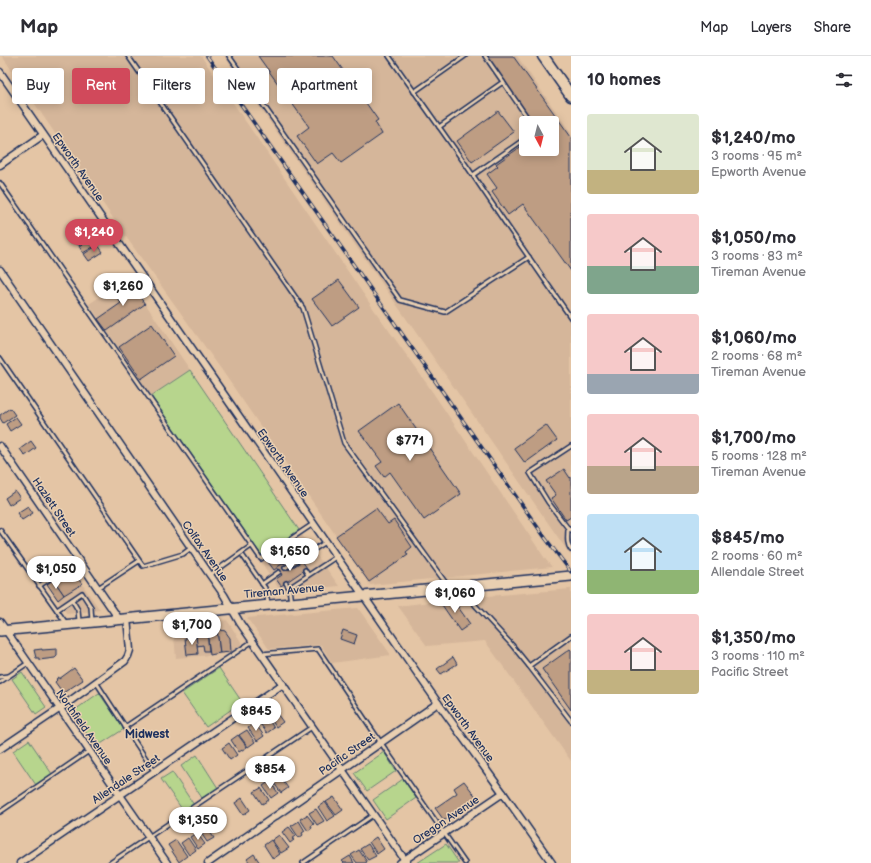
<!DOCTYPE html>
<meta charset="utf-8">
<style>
body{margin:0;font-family:"Balsamiq Sans",sans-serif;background:#f2f2f3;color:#2b2b33;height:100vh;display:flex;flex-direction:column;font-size:15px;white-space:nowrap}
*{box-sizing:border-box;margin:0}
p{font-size:13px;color:#7c7c81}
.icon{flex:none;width:22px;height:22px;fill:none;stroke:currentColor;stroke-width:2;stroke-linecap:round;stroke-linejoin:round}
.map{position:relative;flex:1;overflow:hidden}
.drawer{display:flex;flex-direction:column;background:#fff;width:300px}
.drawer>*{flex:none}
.banner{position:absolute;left:12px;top:12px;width:380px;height:36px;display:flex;gap:8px}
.needle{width:26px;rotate:173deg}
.tools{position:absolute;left:519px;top:60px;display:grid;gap:8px}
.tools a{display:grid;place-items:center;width:40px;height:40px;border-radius:4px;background:#fff;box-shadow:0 2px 10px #0003;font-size:20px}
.price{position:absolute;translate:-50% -34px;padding:0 9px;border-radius:14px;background:#fff;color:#222;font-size:13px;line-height:26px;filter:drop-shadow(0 1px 2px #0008)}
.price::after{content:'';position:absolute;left:50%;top:24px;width:12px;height:9px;margin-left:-6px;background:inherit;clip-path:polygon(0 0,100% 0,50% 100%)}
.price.current{background:#d1495b;color:#fff}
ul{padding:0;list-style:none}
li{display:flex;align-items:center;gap:12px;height:100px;padding:0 16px}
li span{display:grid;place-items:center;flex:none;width:112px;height:80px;border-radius:4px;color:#555}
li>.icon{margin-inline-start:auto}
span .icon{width:48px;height:48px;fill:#fffc;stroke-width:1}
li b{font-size:17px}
h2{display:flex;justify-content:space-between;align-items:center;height:48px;padding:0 16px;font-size:17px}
.chip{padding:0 14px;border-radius:4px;background:#fff;box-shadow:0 2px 10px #0003;font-size:14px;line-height:36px}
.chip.current{background:#d1495b;color:#fff}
header{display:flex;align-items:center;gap:24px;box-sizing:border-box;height:56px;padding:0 20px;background:#fff;border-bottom:1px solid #e1e1e2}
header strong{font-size:19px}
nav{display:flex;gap:22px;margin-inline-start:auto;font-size:14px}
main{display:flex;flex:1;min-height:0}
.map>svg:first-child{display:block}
.built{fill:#d5b69a;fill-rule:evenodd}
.green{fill:#b7d58d;stroke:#698276}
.building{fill:#be9d83;stroke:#1b2f5e}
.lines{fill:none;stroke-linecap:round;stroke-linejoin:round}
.lane-casing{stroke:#1b2f5e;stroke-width:6}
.street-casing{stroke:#1b2f5e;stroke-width:9}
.secondary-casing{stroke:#1b2f5e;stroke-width:12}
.primary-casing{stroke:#1b2f5e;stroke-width:13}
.lane{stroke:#e9cfb1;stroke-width:3}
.street{stroke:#e9cfb1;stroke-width:6}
.secondary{stroke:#e9cfb1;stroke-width:9}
.primary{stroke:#e9cfb1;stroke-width:10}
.rail-casing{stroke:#1b2f5e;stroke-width:3.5}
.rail{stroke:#e9cfb1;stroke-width:2;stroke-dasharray:6;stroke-linecap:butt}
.labels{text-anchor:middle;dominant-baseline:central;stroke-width:3;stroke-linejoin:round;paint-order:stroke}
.street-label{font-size:11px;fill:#1b2f5e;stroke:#e9cfb1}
.neighbourhood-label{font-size:12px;font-weight:bold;fill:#1b2f5e;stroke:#e9cfb1}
</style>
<header>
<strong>Map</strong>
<nav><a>Map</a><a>Layers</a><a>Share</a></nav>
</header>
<main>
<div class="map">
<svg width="571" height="807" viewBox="0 0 571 807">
<rect width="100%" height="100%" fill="#e4c5a5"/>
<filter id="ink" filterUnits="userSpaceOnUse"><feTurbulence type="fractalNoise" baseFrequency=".025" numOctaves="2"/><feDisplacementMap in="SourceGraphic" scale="8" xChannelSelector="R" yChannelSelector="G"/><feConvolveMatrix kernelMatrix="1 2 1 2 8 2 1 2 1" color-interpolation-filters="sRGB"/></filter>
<g filter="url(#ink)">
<g class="built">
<polygon points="2,0 201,0 375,255 427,328 546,504 552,511 370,529 221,313 124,178"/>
<path d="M224,0H517L571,77V500ZM526,67H552V93H526Z"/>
<polygon points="128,222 190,314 151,340 89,248"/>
<polygon points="302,479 339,530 281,536 261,506"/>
<polygon points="71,512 100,554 67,558 47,528"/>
<polygon points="571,533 571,705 485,585 427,590 398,550 454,543"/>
<polygon points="358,552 391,599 332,607 321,589 269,593 247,562"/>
<polygon points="227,564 243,589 233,597 176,602 173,570"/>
</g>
<g class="green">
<polygon points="190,314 299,474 262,500 151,340"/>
<polygon points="219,612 242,646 206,671 182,637"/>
<polygon points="22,616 46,651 36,658 12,623"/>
<polygon points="99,637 124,673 96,691 72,656"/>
<polygon points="29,684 52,718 36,729 13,695"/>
<polygon points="384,696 396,715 367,735 354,717"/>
<polygon points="197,699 218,732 202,742 181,710"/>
<polygon points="172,716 194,749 184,756 161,723"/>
<polygon points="403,723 416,742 386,763 373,744"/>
<polygon points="446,788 459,807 417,807"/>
</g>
<g class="building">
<polygon points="258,0 333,0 378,64 375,66 382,78 341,107 333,97 317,108 297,80 309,71"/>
<polygon points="486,0 513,0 571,81 571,215 523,148 508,159 492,136 497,132 487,118 498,110 496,108 526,87 526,93 552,93 552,67 534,67"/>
<polygon points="498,55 514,76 472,106 457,85"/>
<polygon points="88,173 93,180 78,189 74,182"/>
<polygon points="93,181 98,188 83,197 79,190"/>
<polygon points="98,189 103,196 89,205 84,198"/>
<polygon points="339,224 359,251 332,270 312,243"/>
<polygon points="128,225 145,248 107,275 98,263 121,247 116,240 121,236 118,231"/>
<polygon points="152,268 174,300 141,323 119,291"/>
<polygon points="398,347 461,438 424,464 390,416 384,421 376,410 382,406 359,375"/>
<polygon points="10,352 15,359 3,367 0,362 0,359"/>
<polygon points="16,361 21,368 10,375 6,368"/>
<polygon points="546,369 557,384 525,407 514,392"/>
<polygon points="31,385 36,392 25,400 20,393"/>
<polygon points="564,413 570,422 571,421 571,461 566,464 551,442 556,439 546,425"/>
<polygon points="15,435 20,442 9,449 5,442"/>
<polygon points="28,450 33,457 22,464 17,457"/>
<polygon points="376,452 388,468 394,464 412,491 406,496 408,499 369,526 336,480"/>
<polygon points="288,488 295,499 274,514 266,503"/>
<polygon points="302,505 307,512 281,530 276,523 282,519 277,511 284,507 289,514"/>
<polygon points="71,512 82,528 64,539 53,523"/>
<polygon points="53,523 64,539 58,544 47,528"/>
<polygon points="451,541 470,568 460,575 440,546 443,543 445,545"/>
<polygon points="217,573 220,597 210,599 207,575"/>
<polygon points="217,573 225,575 230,582 231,596 220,597"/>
<polygon points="343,574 357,579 354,588 340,583"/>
<polygon points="207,575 209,595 204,595 203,589 197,590 196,576"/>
<polygon points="196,580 198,598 187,599 185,582"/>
<polygon points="42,593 42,594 57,593 57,600 55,602 39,604 39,602 36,602 34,594"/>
<polygon points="570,593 571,594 571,654 542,613"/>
<polygon points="453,601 457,608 441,618 437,613"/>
<polygon points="74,612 83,624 63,637 55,626 57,624 56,623 59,621 59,623"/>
<polygon points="275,655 283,666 276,671 268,659"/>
<polygon points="266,660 274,672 267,677 258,665"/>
<polygon points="255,667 264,680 257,685 248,672"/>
<polygon points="247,674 255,686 248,691 239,679"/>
<polygon points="238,679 247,691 239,696 231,684"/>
<polygon points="229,687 237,699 230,704 222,692"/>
<polygon points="276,721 277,723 280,721 288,732 281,737 272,724"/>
<polygon points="270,725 278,737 271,742 263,730"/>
<polygon points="464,725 477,742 445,764 443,763 435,752 457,737 454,732"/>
<polygon points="261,732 269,744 262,748 254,736"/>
<polygon points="334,741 343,754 336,759 326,746"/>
<polygon points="242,742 250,754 243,759 235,747"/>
<polygon points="325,746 335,760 327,765 318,751"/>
<polygon points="316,753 324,765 317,769 309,757"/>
<polygon points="307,759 314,768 311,770 312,772 308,775 300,763"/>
<polygon points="299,765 305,775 302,777 303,779 299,782 291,770"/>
<polygon points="206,770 214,782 207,786 199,774"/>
<polygon points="289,771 296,780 292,783 294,784 290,787 282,776"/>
<polygon points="197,777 205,788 198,793 190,781"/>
<polygon points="279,779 289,792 281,797 272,784"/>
<polygon points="376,781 384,793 377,798 369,786"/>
<polygon points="188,782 196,794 189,799 181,787"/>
<polygon points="176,784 187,800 179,806 168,789"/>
<polygon points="271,784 280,798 273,803 264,789"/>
<polygon points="368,788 376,800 368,804 360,793"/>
<polygon points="359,794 367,806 365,807 357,807 351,799"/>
<polygon points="254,798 260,807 250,807 247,803"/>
<polygon points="350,800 354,807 344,807 342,805"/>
</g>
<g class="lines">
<g class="lane-casing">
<g id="lane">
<polyline points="128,0 303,252 344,387 448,530"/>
<polyline points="229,0 400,244 445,256 529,201"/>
<polyline points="389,0 466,109 508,171 571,262"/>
<polyline points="503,26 531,67"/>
<polyline points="414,36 465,0"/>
<polyline points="439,71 503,26 485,0"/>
<polyline points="473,119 526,82"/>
<polyline points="0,127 261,503 313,468"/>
<polyline points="0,302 143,510 183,498 191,492"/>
<polyline points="571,390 530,417 548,446 567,471 571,474"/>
<path d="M568,472C568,480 566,487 571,494"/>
<polyline points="0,474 66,567"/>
<polyline points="243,500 265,532 268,547"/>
<polyline points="285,512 326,486"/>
<polyline points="305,514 308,519"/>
<polyline points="210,519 251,490"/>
<polyline points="286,527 289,532 291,547"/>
<polyline points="262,528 279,516"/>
<polyline points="39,530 78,504"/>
<polyline points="466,531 475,549 512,589 529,610 571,665"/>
<polyline points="98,532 139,505"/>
<polyline points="289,532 336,501"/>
<polyline points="72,544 78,554 79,565"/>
<polyline points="57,554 82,537 91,551 92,566"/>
<polyline points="261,598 318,593 381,687 465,807"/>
<polyline points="529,610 571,580"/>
<polyline points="0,621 8,620"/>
<polyline points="0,626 28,607"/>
<polyline points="96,626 154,715"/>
<polyline points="125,671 253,585"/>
<polyline points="0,756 89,695"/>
<polyline points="110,807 312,671"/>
<polyline points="303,807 373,759"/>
</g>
</g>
<g class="street-casing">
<g id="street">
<polyline points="0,16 438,647 503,737 552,807"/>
<polyline points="0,109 43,79"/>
<polyline points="0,214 210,519 224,539 240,567 407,807"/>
<polyline points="0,390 119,563"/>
<polyline points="0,566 167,807"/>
<polyline points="0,693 59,653 125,605 128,600 130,594 127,562"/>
<polyline points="20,807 283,628"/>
<polyline points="208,807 438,647"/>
<polyline points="400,807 503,737"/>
</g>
</g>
<g class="secondary-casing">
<polyline id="secondary" points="0,575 571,520"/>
</g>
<g class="primary-casing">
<polyline id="primary" points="543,0 571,40"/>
</g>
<use href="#lane" class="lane"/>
<use href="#street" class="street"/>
<use href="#secondary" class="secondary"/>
<use href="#primary" class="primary"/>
<g class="rail-casing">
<polyline id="rail" points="207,0 546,483 571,516"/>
</g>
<use href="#rail" class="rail"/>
</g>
</g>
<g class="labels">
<g class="street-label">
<text transform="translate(78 111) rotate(55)">Epworth Avenue</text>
<text transform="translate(283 407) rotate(55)">Epworth Avenue</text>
<text transform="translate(54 451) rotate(56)">Hazlett Street</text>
<text transform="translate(205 495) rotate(55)">Colfax Avenue</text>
<text transform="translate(284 535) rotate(-5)">Tireman Avenue</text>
<text transform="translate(84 671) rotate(55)">Northfield Avenue</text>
<text transform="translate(468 672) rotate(54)">Epworth Avenue</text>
<text transform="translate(347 698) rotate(-35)">Pacific Street</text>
<text transform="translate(126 723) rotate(-34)">Allendale Street</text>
<text transform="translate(446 764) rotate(-34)">Oregon Avenue</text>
</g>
<g class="neighbourhood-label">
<text x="147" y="678">Midwest</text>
</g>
</g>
</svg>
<div class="tools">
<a><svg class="needle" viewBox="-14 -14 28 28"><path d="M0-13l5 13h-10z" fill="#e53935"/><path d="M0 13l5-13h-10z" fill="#7c7c81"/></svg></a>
</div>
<b class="price current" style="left:94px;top:197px">$1,240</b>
<b class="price" style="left:123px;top:251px">$1,260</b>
<b class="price" style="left:410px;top:406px">$771</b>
<b class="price" style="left:290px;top:516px">$1,650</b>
<b class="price" style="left:56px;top:534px">$1,050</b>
<b class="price" style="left:455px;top:558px">$1,060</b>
<b class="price" style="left:192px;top:590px">$1,700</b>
<b class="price" style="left:256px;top:676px">$845</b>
<b class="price" style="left:270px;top:734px">$854</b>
<b class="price" style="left:198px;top:785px">$1,350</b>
<div class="banner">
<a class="chip">Buy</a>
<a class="chip current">Rent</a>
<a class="chip">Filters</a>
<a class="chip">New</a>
<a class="chip">Apartment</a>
</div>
</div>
<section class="drawer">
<h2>10 homes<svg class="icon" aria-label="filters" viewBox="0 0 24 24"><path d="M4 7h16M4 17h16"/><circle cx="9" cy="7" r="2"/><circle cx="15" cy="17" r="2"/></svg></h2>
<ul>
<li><span style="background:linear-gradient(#dfe7d0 70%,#c2b280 0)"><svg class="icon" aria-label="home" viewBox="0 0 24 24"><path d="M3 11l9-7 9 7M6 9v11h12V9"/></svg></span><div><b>$1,240/mo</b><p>3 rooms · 95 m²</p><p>Epworth Avenue</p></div></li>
<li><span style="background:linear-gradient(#f6c9c9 65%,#7fa58c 0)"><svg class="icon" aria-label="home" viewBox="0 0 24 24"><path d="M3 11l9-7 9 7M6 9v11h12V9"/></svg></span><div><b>$1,050/mo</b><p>3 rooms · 83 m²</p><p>Tireman Avenue</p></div></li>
<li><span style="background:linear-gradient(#f6c9c9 75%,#9aa5b1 0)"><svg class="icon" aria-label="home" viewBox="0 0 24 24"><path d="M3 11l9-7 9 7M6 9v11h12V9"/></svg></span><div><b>$1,060/mo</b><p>2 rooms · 68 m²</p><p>Tireman Avenue</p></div></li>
<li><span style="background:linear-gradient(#f6c9c9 65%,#b9a48a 0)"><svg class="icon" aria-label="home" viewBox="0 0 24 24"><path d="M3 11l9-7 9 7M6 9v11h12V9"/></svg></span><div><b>$1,700/mo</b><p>5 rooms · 128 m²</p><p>Tireman Avenue</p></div></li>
<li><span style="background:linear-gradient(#bfe0f5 70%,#8fb573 0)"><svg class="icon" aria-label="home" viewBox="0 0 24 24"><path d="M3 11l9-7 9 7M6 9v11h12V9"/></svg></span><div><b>$845/mo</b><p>2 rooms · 60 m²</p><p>Allendale Street</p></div></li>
<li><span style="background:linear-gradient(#f6c9c9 70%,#c2b280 0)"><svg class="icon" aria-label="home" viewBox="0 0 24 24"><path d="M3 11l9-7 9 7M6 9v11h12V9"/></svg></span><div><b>$1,350/mo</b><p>3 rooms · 110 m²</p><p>Pacific Street</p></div></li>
</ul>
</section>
</main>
